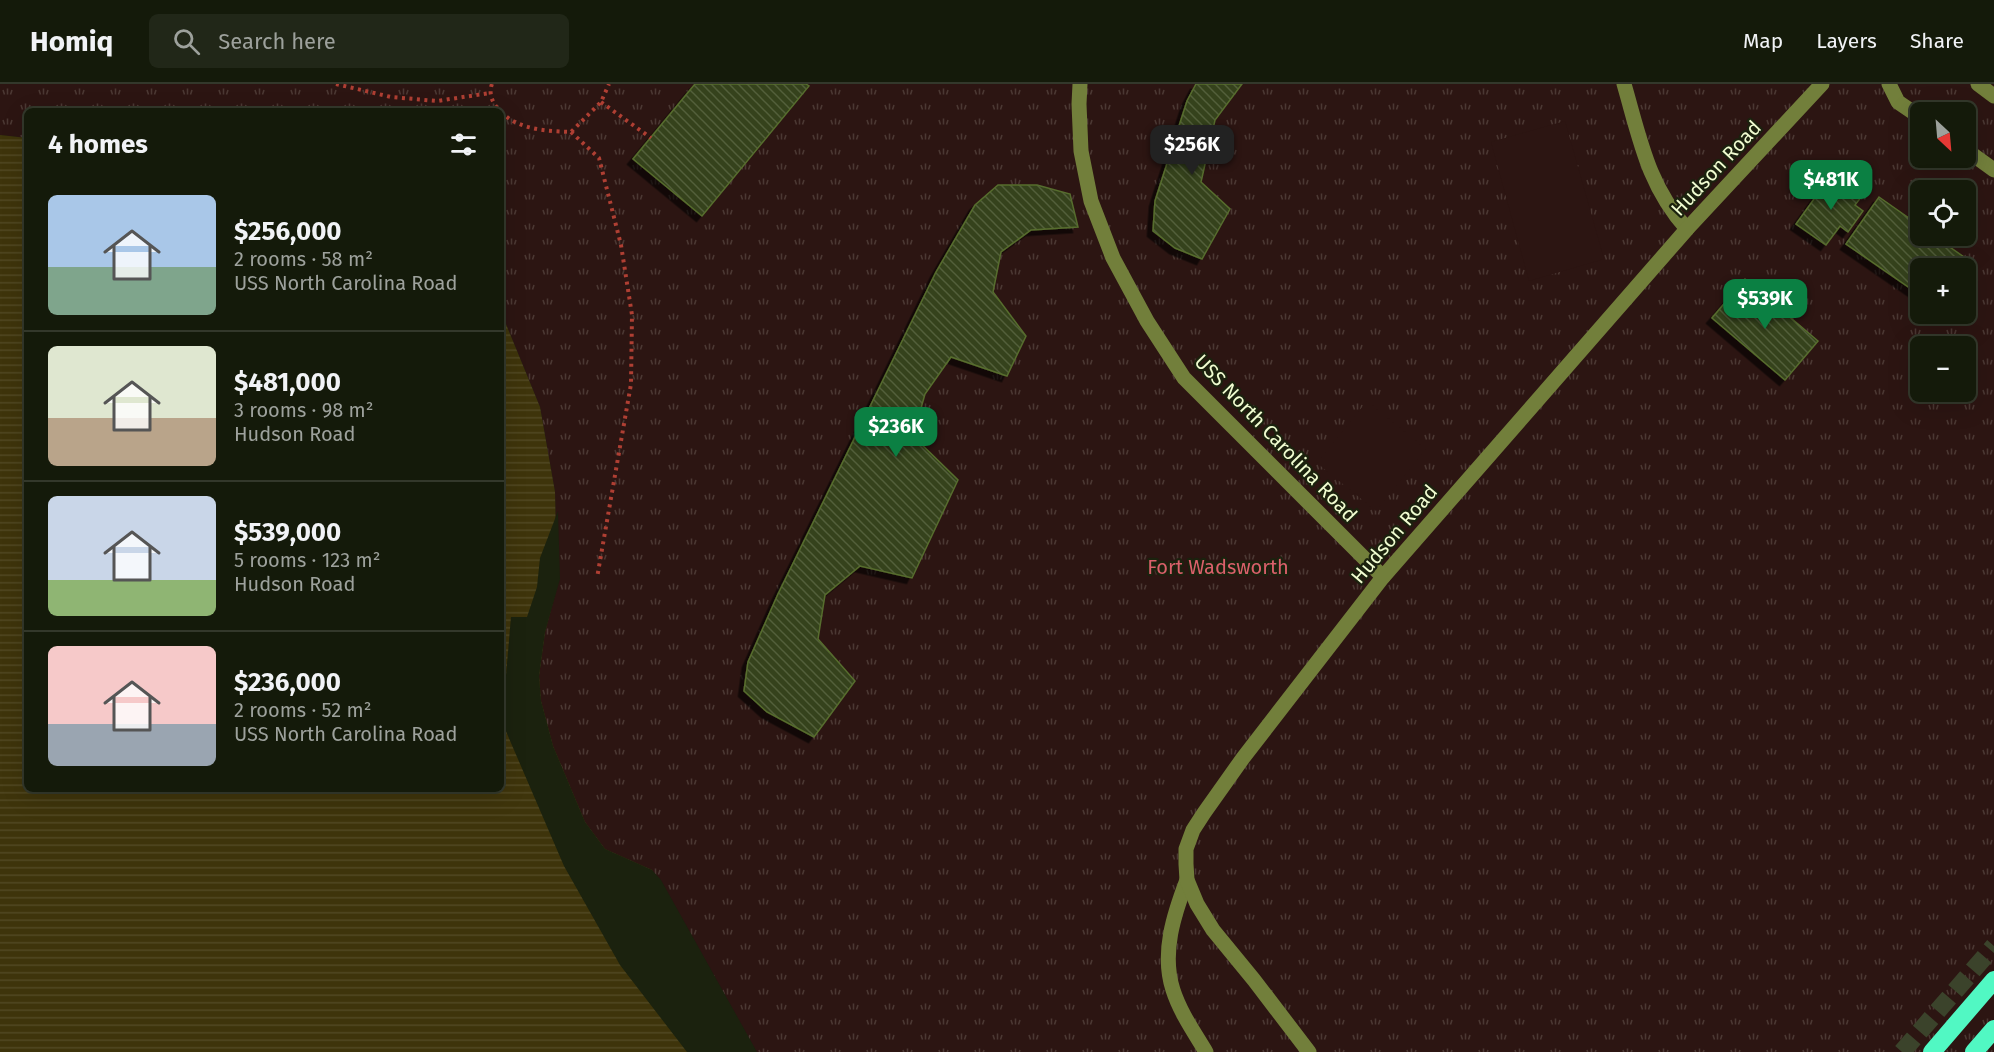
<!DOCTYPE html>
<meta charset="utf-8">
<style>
body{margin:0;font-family:"Fira Sans",sans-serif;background:#212718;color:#f1f3f6;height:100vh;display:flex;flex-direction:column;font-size:22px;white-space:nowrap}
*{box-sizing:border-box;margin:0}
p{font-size:20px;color:#9da19c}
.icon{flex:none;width:33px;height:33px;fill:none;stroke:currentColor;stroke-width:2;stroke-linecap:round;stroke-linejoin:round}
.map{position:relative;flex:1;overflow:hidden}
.details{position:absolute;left:24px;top:24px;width:480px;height:684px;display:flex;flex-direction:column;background:#141a0a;border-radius:9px;box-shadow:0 6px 24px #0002,0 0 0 2px #33382b}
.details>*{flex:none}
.needle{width:39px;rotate:154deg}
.tools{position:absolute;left:1910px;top:18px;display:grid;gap:12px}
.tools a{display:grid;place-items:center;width:66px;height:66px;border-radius:9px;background:#141a0a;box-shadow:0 6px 24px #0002,0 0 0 2px #33382b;font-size:30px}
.price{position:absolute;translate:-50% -51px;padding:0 14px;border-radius:12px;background:#0b8043;color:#fff;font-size:20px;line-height:39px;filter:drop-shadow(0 2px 3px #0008)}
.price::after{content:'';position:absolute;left:50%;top:36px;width:18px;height:14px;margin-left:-9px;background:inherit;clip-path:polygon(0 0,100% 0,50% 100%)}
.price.on{background:#222;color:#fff}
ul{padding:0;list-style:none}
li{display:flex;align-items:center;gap:18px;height:150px;padding:0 24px}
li+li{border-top:2px solid #33382b}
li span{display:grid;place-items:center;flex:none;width:168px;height:120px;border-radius:9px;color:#555}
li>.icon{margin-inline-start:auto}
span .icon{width:72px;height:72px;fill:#fffc;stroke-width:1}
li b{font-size:26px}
h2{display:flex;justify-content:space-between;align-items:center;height:72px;padding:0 24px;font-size:26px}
header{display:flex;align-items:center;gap:36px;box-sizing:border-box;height:84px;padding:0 30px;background:#141a0a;border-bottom:2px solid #33382b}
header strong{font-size:28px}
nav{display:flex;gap:33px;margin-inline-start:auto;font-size:21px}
.search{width:420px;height:54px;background:#212718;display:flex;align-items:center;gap:15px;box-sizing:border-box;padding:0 21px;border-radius:9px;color:#9da19c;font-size:22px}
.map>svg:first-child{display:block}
.park{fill:url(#park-tufts);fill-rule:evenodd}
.pitch{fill:#2c1512}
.water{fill:url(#water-rules)}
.pier{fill:#1b220e}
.building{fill:url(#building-back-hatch);stroke:#576d2e;stroke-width:1.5;filter:url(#shadow)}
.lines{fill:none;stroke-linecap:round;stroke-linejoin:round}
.highway-tunnel{stroke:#3b432b;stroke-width:18;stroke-dasharray:18 9;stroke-linecap:butt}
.path{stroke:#af3f33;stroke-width:4;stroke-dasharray:3 4.5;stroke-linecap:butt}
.minor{stroke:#727f3b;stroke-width:15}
.highway{stroke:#51f8c3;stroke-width:18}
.labels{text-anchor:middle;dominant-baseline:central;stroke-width:4.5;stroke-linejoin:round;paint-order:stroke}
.street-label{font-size:20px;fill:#f1fdd1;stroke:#1b220e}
.park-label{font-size:20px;fill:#da606b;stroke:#1b220e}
</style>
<header>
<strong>Homiq</strong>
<div class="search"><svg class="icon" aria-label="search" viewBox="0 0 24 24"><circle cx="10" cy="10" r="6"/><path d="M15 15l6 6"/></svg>Search here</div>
<nav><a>Map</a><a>Layers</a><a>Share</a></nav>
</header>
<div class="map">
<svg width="1994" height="968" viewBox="0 0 1994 968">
<defs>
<pattern id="park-tufts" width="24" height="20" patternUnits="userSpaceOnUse" patternTransform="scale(1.5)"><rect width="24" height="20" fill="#2c1512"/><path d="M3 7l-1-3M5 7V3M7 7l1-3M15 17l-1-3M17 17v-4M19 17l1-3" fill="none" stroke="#4b3833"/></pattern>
<pattern id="water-rules" width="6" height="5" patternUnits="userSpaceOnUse" patternTransform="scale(1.5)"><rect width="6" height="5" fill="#3e340b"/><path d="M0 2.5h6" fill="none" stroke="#514822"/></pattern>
<pattern id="building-back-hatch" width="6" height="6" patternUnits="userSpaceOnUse" patternTransform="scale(1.5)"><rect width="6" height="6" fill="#34421b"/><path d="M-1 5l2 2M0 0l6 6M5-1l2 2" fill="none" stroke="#525e3b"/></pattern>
<filter id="shadow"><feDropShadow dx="-5.5" dy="5.5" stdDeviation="0" flood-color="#0009"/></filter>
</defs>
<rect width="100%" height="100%" fill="#1b220e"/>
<path class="park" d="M0,0H1994V968H754L652,786L605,765L585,738L553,662L547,639L541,617L539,592L545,548L557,503L555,408L540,323L501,228V27H27V54L0,51ZM1920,28H1965V74H1920ZM1920,106H1965V152H1920ZM1920,184H1965V230H1920ZM1920,262H1965V308H1920Z"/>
<g class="pitch">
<polygon points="1565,37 1604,175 1529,197 1491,58"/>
<polygon points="1367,317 1426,365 1376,427 1317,379"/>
</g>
<polygon class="water" points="0,51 27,54 27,705 501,705 501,228 540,323 555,408 557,503 545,548 539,592 541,617 553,662 585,738 605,765 652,786 754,968 0,968"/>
<polygon class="pier" points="558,427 560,495 545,548 539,592 541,617 553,662 585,738 605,765 652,786 661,796 757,968 687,968 620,881 564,782 502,638 511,533 527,533 537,503 540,474"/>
<g class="building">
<polygon points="695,0 806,0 809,2 702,132 633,75"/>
<polygon points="1196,0 1242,0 1215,36 1201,98 1230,125 1202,175 1175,164 1153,147 1155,117 1187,17"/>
<polygon points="1832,90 1862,112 1855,121 1863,127 1848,148 1840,142 1826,161 1796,140"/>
<polygon points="998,101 1037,101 1070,110 1078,143 1031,146 1001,168 993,208 1026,252 1007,292 951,273 925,310 913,352 958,396 912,494 860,482 825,511 818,555 855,597 814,653 767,628 744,607 748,578 778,510 936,188 975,121"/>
<polygon points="1879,113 1920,142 1920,152 1934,152 1964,173 1956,184 1920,184 1920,211 1846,160"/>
<polygon points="1745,195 1818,257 1785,296 1712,234"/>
</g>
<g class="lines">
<polyline class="highway-tunnel" points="1902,968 1994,862"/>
<g class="path">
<polyline points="336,0 391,13 437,17 490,9"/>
<path d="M492,0C488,10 493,20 500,27"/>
<polyline points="601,18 651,54"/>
<path d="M501,28C519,46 547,47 571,48L601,18L609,0"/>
<polyline points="571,48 599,74 621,161 632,231 631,300 597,494"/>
</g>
<g class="minor">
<polyline points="1080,0 1079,20 1081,67 1091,117 1113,174 1147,237 1184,294 1383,493"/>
<path d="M1624,0C1640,55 1648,102 1687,145"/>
<polyline points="1889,0 1898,18 1920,33"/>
<polyline points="1978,0 1994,12"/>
<polyline points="1965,65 1994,86"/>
<path d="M1187,796C1174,830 1161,869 1173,906C1180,928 1194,948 1206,968"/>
<polyline points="1309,968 1254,896 1213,846 1197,820 1187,796 1186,780 1186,765 1193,746 1204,729 1243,674 1383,493 1687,145 1822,0"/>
</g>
<g class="highway">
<polyline points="1932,968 1994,896"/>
<polyline points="1974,968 1994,945"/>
</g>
</g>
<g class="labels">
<g class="street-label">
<text transform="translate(1716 84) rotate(-47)">Hudson Road</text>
<text transform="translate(1276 354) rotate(46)">USS North Carolina Road</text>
<text transform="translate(1394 450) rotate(-50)">Hudson Road</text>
</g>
<g class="park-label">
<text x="1218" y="483">Fort Wadsworth</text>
</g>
</g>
</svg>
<div class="tools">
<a><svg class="needle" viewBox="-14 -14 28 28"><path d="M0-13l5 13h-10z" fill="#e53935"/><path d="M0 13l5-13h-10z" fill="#9da19c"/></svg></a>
<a><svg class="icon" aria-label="locate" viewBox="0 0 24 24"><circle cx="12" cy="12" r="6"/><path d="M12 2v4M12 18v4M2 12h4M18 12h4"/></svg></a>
<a>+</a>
<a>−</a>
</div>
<b class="price on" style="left:1192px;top:92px">$256K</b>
<b class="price" style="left:1831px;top:127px">$481K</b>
<b class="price" style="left:1765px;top:246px">$539K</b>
<b class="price" style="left:896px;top:374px">$236K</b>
<section class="details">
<h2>4 homes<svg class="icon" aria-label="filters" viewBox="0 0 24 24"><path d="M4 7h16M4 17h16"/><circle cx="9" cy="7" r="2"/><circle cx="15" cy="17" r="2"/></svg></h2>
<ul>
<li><span style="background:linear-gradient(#a9c7e8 60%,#7fa58c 0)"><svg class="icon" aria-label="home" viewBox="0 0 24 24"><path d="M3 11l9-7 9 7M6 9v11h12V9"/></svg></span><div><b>$256,000</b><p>2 rooms · 58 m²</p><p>USS North Carolina Road</p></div></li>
<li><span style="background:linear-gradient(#dfe7d0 60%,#b9a48a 0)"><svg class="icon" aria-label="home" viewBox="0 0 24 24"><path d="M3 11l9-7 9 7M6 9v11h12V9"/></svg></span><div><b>$481,000</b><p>3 rooms · 98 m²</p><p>Hudson Road</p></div></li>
<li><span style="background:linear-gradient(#c9d6e8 70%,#8fb573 0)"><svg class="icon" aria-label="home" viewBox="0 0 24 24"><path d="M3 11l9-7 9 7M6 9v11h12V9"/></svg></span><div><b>$539,000</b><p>5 rooms · 123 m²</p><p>Hudson Road</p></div></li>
<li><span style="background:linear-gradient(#f6c9c9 65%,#9aa5b1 0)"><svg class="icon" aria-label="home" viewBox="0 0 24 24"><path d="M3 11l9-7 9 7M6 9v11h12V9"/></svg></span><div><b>$236,000</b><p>2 rooms · 52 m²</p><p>USS North Carolina Road</p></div></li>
</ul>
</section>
</div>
